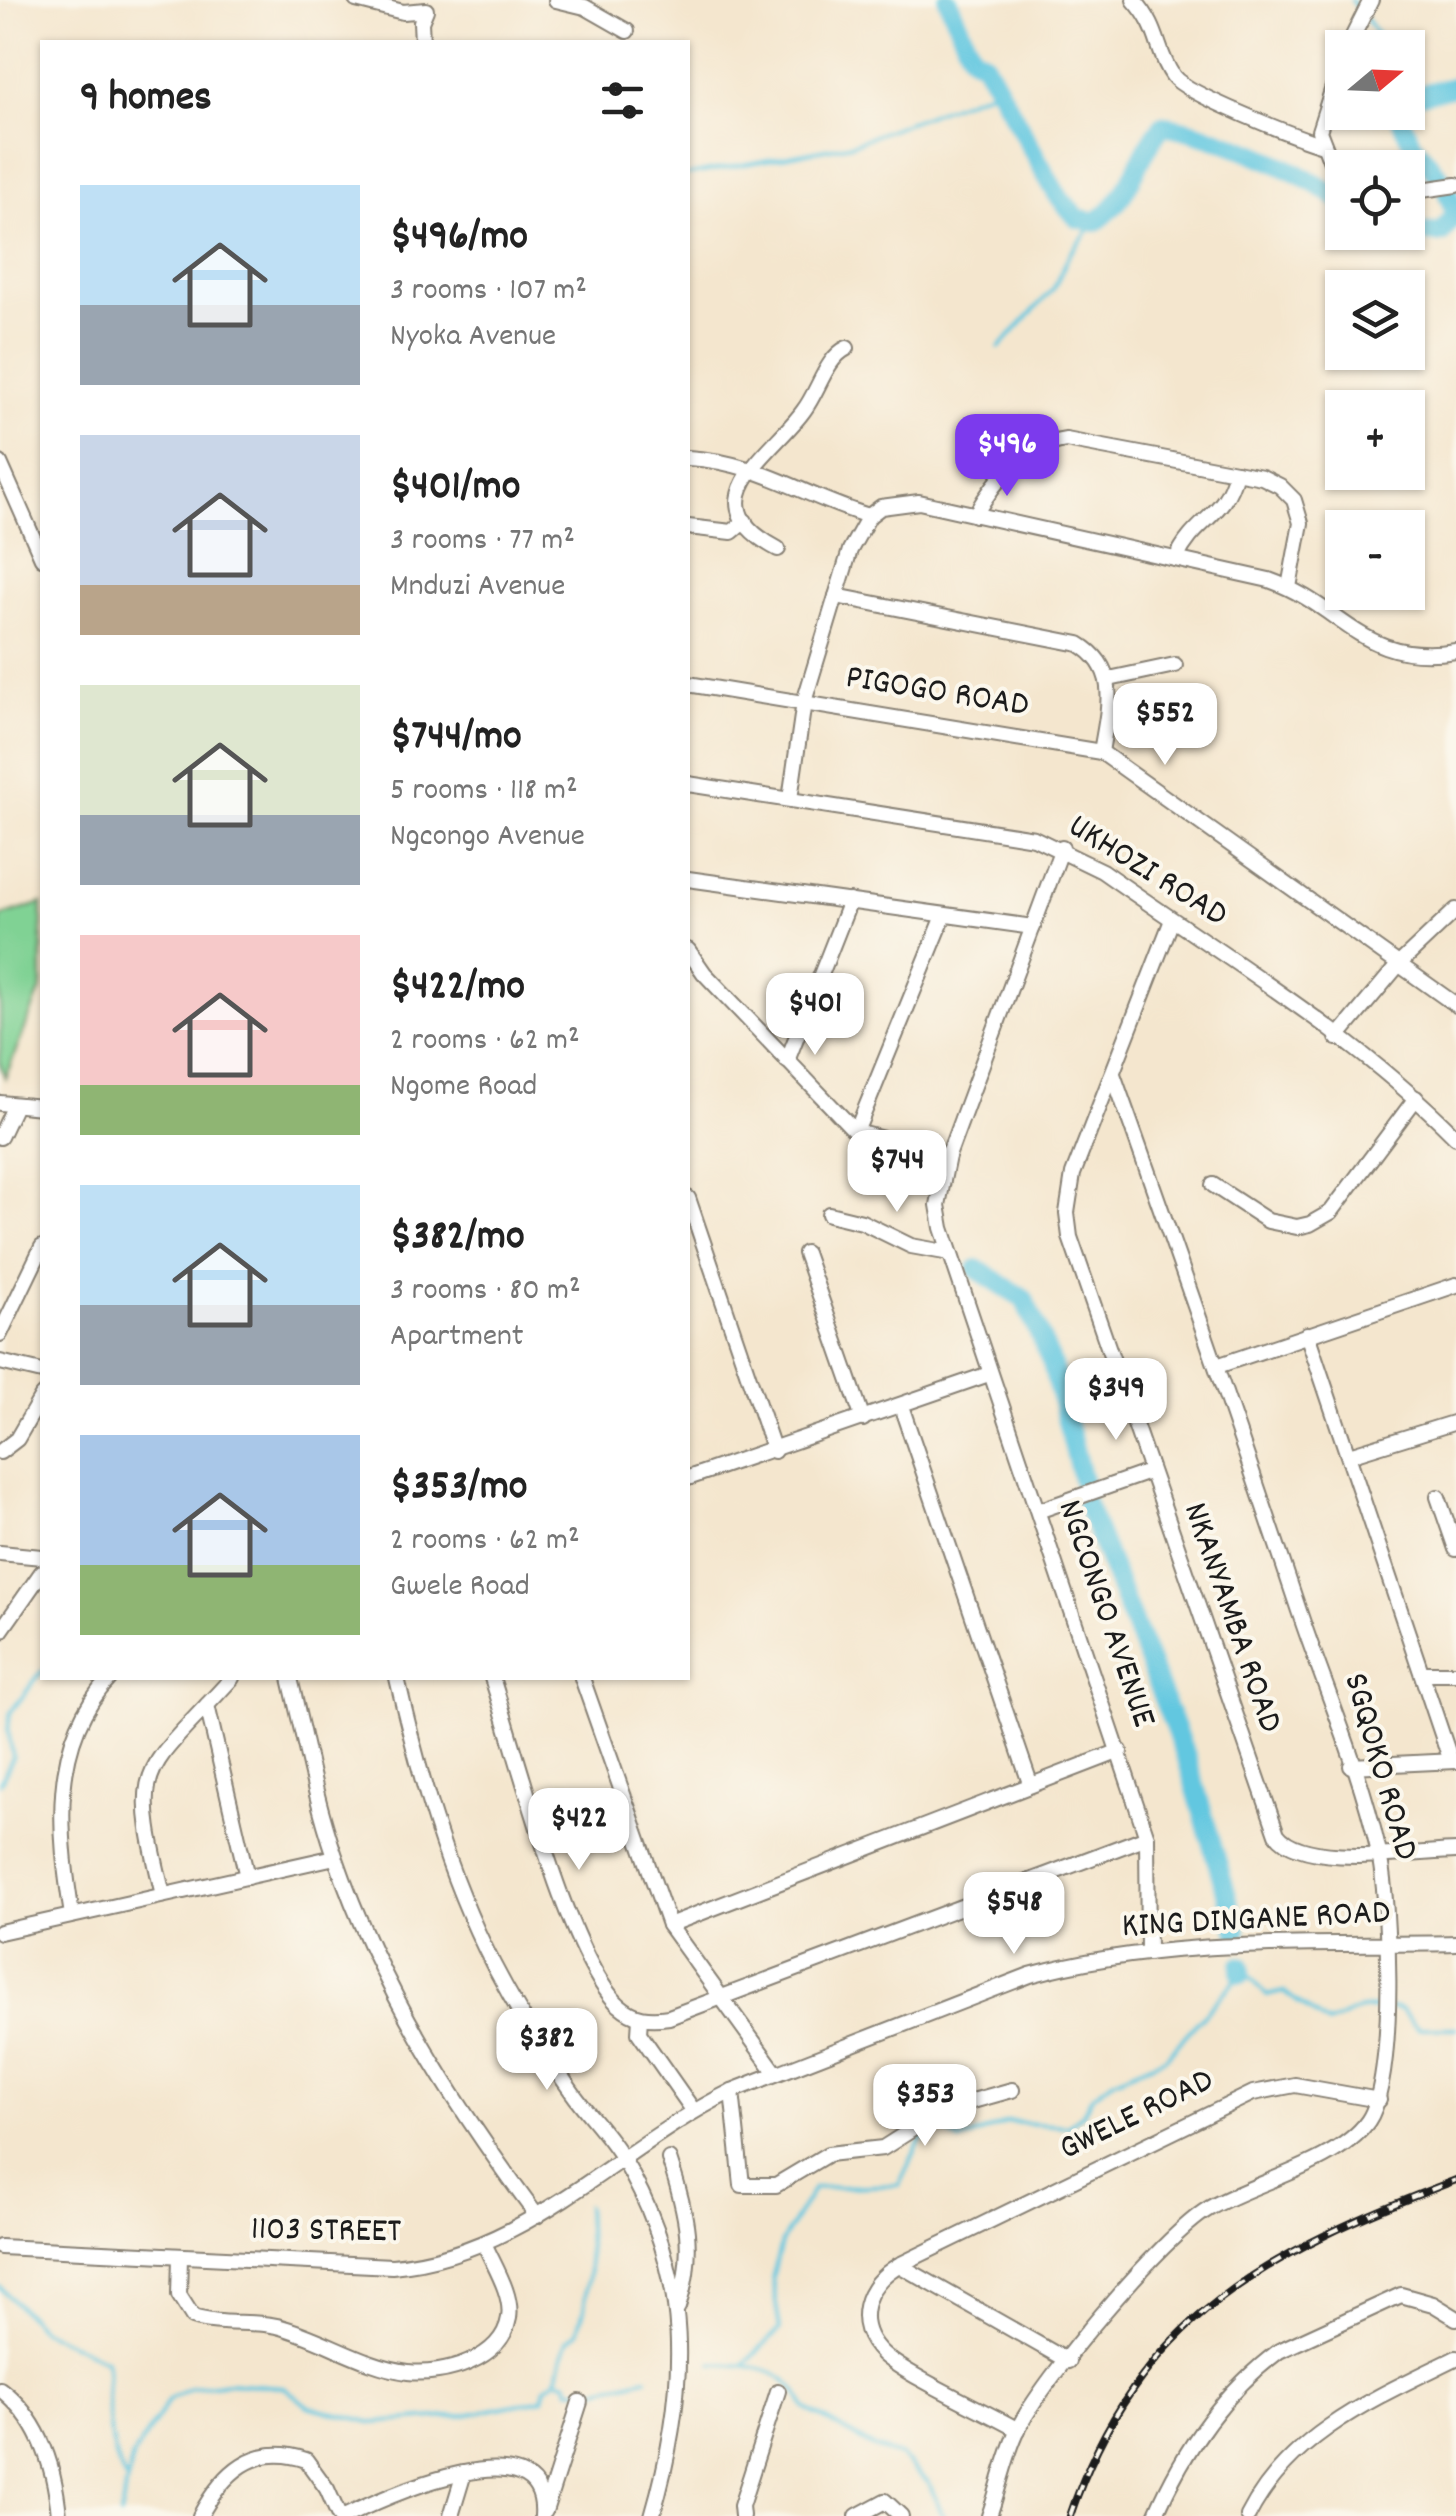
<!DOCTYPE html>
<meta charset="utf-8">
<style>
body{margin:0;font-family:Dekko,sans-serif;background:#f6f6f6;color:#222;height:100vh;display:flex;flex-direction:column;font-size:38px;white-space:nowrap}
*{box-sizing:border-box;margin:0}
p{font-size:32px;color:#767676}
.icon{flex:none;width:55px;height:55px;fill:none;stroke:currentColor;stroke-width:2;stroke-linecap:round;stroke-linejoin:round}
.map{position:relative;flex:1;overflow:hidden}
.panel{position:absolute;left:40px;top:40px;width:650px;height:1640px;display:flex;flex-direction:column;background:#fff;border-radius:0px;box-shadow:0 2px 8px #0004}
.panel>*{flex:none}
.needle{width:65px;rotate:71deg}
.buttons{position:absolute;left:1325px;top:30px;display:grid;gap:20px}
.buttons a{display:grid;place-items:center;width:100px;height:100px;border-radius:0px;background:#fff;box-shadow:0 2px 8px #0004;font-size:50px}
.price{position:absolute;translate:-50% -85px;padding:0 22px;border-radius:20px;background:#fff;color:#222;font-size:32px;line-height:65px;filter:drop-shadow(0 2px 5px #0008)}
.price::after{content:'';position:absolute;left:50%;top:60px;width:30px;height:22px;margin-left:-15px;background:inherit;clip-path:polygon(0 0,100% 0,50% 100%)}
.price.current{background:#7c3aed;color:#fff}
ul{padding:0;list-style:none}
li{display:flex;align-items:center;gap:30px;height:250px;padding:0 40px}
li span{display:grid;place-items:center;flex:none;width:280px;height:200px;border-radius:0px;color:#555}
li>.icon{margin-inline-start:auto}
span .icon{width:120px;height:120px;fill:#fffc;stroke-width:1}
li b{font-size:42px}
h2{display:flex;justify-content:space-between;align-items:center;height:120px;padding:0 40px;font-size:42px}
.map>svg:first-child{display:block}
.green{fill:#80d294;stroke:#4e7758;stroke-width:2.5}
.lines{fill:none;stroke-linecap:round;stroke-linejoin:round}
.stream{stroke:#62c7e0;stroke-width:4}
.river{stroke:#62c7e0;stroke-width:20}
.minor-casing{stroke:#888175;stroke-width:18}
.minor{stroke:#fff;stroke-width:14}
.rail-casing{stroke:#1c1c1c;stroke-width:8}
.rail{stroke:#fbf7ec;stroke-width:4;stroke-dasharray:11;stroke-linecap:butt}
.labels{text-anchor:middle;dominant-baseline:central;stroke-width:8;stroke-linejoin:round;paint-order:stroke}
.street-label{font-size:35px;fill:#1c1c1c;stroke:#fbf7ec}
</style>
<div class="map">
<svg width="1456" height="2516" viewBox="0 0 1456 2516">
<rect width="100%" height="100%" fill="#fbf7ec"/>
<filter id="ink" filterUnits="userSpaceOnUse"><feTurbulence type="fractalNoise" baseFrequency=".01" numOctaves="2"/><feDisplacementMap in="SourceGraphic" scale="20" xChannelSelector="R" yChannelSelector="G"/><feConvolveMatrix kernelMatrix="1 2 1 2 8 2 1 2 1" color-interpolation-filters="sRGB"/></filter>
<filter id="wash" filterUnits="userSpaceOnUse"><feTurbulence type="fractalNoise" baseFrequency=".0048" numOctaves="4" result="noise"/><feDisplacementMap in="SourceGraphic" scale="40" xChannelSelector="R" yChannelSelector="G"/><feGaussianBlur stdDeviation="2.25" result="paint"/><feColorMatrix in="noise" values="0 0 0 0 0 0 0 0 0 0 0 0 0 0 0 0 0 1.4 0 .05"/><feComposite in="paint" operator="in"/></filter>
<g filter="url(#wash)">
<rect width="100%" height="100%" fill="#f4e6ce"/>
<polygon class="green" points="42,903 42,987 5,1078 0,1063 0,917"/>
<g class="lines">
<g class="stream">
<polyline points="1351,0 1359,12"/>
<polyline points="1366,19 1386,48"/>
<polyline points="1408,90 1411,96"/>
<polyline points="688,175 852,144 995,89"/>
<polyline points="999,348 1054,288 1069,255 1095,222"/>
<polyline points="0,1783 13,1757 8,1730 10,1713 42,1671"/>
<polyline points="1390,2008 1400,2009 1418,2028 1456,2028"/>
<path d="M0,2287L42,2330L105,2360C110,2372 106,2379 107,2392C107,2423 111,2452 125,2479"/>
<path d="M712,2364C750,2365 790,2366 805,2408L877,2449L900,2456L929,2483L943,2516"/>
<polyline points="743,2365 780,2329 772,2278 781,2243 814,2188 899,2185 920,2141 931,2127 938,2126 960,2141 1008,2122 1068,2126 1083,2113 1092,2096 1115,2079 1165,2058 1241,1974 1248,1974 1267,1996 1284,1992 1328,2024 1360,2009 1377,2008"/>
<polyline points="557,2379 567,2340 577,2333 584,2309 589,2269 586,2206"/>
<polyline points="120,2516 132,2458 169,2399 190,2388 228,2383 284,2387 308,2406 374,2423 461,2416 543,2399 546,2387 557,2379 568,2382 569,2389 598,2389 647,2378"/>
</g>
<g class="river">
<path d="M948,0L972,56L984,62L1056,193L1077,218L1095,222C1132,199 1135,158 1163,125C1217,135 1299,168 1342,202"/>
<polyline points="1408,97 1456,86"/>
<polyline points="1397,112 1412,143 1443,181"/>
<polyline points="1400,232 1442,233 1455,213 1447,192"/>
<polyline points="977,1269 1024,1299 1052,1364 1083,1483"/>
<polyline points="1086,1504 1187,1759 1237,1930"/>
<polyline points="1241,1966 1241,1974"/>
</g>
</g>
</g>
<g filter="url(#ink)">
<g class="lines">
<g class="minor-casing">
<g id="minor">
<polyline points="356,0 403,12 426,10 421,22 422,42"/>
<polyline points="556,0 585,7 627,31"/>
<path d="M1134,0C1161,30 1155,50 1173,76C1186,94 1296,137 1323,145"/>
<polyline points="1347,48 1371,0"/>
<polyline points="1342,59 1319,131 1331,162 1342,170"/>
<polyline points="1408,192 1456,185"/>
<path d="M688,458C760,462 802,496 869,516"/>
<polyline points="0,463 42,558"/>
<path d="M975,515C996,478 1022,446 1066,440L1262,477L1280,486L1294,500L1301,523L1289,587"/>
<polyline points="688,527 732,532 745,521"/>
<path d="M778,549C688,502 774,453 804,410C819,390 826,358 847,348"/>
<path d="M1176,559C1195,518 1225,518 1236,472"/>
<path d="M836,596L1079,644C1121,669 1108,709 1101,752"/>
<polyline points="1109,679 1175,665"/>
<polyline points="688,684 1101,752 1456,1005"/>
<path d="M688,784L1034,838L1102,871C1221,955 1353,1033 1456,1137"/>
<path d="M790,799L804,702L850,550L869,516L881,507L919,502L1269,580C1345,607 1362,666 1456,651"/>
<polyline points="1062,848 948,1156 938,1205 942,1228 1147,1837 1148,1953"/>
<polyline points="688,879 1033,927"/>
<path d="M1172,920L1073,1174L1067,1213L1070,1237L1277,1834C1303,1869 1414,1852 1456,1851"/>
<polyline points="688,950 704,973 856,1132 948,1156"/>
<polyline points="1337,1038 1399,964 1456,910"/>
<polyline points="787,1061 850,901"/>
<polyline points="0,1103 42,1107"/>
<polyline points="856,1132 944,916"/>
<polyline points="0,1137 15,1105"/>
<polyline points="1213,1185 1268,1221 1297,1227 1310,1224 1331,1212 1416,1098"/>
<polyline points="688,1198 774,1451"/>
<polyline points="829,1214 862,1222 911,1246 950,1253"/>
<polyline points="805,1253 863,1419"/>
<polyline points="0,1334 42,1247"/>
<polyline points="1307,1334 1451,1761"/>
<polyline points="0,1362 42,1372"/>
<polyline points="1217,1366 1456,1285"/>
<polyline points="901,1406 1030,1783"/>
<polyline points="0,1452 17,1439 42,1396"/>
<polyline points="1349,1455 1456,1422"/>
<polyline points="688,1478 989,1374"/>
<polyline points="1438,1497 1456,1549"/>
<polyline points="1038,1511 1149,1472"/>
<polyline points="0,1553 42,1557"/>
<polyline points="0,1632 42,1572"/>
<polyline points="1424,1673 1456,1673"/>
<path d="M290,1678C304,1737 315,1798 335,1856C381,1990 453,2103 537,2216"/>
<path d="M397,1678C420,1778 446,1872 493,1964C516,2008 543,2052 572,2092C588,2115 609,2135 623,2159C693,2277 689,2388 652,2516"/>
<path d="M492,1678C517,1752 567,1957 619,2005C635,2019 649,2020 669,2017L1147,1837"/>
<polyline points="582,1678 669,1925 776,2073"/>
<polyline points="207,1705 247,1877"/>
<polyline points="1351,1766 1456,1761"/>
<path d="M163,1895C130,1759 144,1776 232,1678"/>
<path d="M72,1915C59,1836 49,1741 110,1678"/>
<polyline points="669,1925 1120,1751"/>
<polyline points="0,1932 335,1857"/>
<polyline points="640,2018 639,2033 693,2110"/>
<polyline points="732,2091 742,2185 776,2185 828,2154 883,2148 944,2109 1012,2090"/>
<path d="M669,2159C687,2213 696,2253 678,2307"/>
<path d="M0,2247L392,2266C525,2255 616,2148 732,2091L1030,1975C1166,1937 1316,1946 1456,1943"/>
<path d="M180,2257L179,2295L193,2317C220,2326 249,2320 277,2326C321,2337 362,2366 408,2372C443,2376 502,2360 509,2318C513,2295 494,2266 485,2245"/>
<polyline points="899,2265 1068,2361"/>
<path d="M0,2389C40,2419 55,2468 59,2516"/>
<path d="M1018,2430C985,2411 907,2376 883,2354C851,2324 865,2284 899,2265L1253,2093L1295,2085L1379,2100"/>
<polyline points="545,2511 580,2402"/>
<path d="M200,2516C223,2473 254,2442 306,2460L327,2489L339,2516"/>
<path d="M346,2516C383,2498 549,2421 542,2516"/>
<polyline points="451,2516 464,2473"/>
<polyline points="742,2516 741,2506 778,2391"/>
<polyline points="857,2516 885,2501 901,2516"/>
<path d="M989,2516C999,2488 1005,2456 1018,2429C1042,2380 1163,2236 1208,2209C1253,2182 1338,2164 1368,2121C1397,2079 1390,1900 1378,1849C1360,1768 1325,1689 1299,1611C1239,1431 1177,1253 1113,1074"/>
<path d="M1155,2516C1183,2451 1221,2394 1279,2351L1401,2295L1433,2304L1456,2318"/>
<path d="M1248,2516C1290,2433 1377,2397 1456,2358"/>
</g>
</g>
<use href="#minor" class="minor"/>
<g class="rail-casing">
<path id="rail" d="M1070,2516C1137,2317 1272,2250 1456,2180"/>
</g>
<use href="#rail" class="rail"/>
</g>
</g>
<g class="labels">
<g class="street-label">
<text transform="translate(937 693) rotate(9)">PIGOGO ROAD</text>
<text transform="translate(1147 872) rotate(32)">UKHOZI ROAD</text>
<text transform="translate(1105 1614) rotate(71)">NGCONGO AVENUE</text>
<text transform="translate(1231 1618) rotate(71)">NKANYAMBA ROAD</text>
<text transform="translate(1379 1767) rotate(74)">SGQOKO ROAD</text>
<text transform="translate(1256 1921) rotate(-3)">KING DINGANE ROAD</text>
<text transform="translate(1137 2116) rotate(-26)">GWELE ROAD</text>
<text transform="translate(326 2232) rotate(1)">1103 STREET</text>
</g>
</g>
</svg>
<div class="buttons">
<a><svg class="needle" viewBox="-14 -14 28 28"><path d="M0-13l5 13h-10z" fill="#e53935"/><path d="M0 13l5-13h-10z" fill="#767676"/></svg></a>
<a><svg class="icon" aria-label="locate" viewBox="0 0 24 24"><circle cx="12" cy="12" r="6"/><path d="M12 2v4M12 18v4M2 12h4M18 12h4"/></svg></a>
<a><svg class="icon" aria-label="layers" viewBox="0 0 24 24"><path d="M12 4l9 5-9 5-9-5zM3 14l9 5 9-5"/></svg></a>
<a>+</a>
<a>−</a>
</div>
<b class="price current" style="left:1007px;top:499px">$496</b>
<b class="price" style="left:1165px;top:768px">$552</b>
<b class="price" style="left:815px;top:1058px">$401</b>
<b class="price" style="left:897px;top:1215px">$744</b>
<b class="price" style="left:1116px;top:1443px">$349</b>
<b class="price" style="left:579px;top:1873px">$422</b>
<b class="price" style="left:1014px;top:1957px">$548</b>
<b class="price" style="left:547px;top:2093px">$382</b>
<b class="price" style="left:925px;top:2149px">$353</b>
<section class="panel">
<h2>9 homes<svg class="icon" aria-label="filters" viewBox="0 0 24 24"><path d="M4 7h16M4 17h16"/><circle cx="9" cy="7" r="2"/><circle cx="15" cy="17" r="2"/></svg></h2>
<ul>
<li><span style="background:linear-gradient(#bfe0f5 60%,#9aa5b1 0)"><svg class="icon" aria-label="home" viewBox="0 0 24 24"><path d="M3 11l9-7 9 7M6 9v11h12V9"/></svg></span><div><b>$496/mo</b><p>3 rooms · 107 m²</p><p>Nyoka Avenue</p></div></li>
<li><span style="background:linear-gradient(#c9d6e8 75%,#b9a48a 0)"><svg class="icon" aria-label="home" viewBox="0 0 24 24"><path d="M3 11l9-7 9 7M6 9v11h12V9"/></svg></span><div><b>$401/mo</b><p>3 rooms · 77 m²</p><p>Mnduzi Avenue</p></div></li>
<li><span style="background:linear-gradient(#dfe7d0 65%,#9aa5b1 0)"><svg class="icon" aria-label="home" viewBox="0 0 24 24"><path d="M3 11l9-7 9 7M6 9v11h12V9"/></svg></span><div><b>$744/mo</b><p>5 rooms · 118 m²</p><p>Ngcongo Avenue</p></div></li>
<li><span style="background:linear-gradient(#f6c9c9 75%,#8fb573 0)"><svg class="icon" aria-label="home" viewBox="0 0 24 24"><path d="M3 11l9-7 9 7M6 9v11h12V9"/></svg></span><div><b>$422/mo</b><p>2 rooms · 62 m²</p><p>Ngome Road</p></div></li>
<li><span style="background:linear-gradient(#bfe0f5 60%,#9aa5b1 0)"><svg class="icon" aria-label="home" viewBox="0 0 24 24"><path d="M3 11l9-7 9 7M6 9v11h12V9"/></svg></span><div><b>$382/mo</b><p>3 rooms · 80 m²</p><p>Apartment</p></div></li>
<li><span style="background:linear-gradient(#a9c7e8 65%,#8fb573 0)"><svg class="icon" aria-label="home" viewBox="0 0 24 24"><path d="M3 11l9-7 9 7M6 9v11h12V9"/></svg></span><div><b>$353/mo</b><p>2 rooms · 62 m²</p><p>Gwele Road</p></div></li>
</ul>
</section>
</div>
